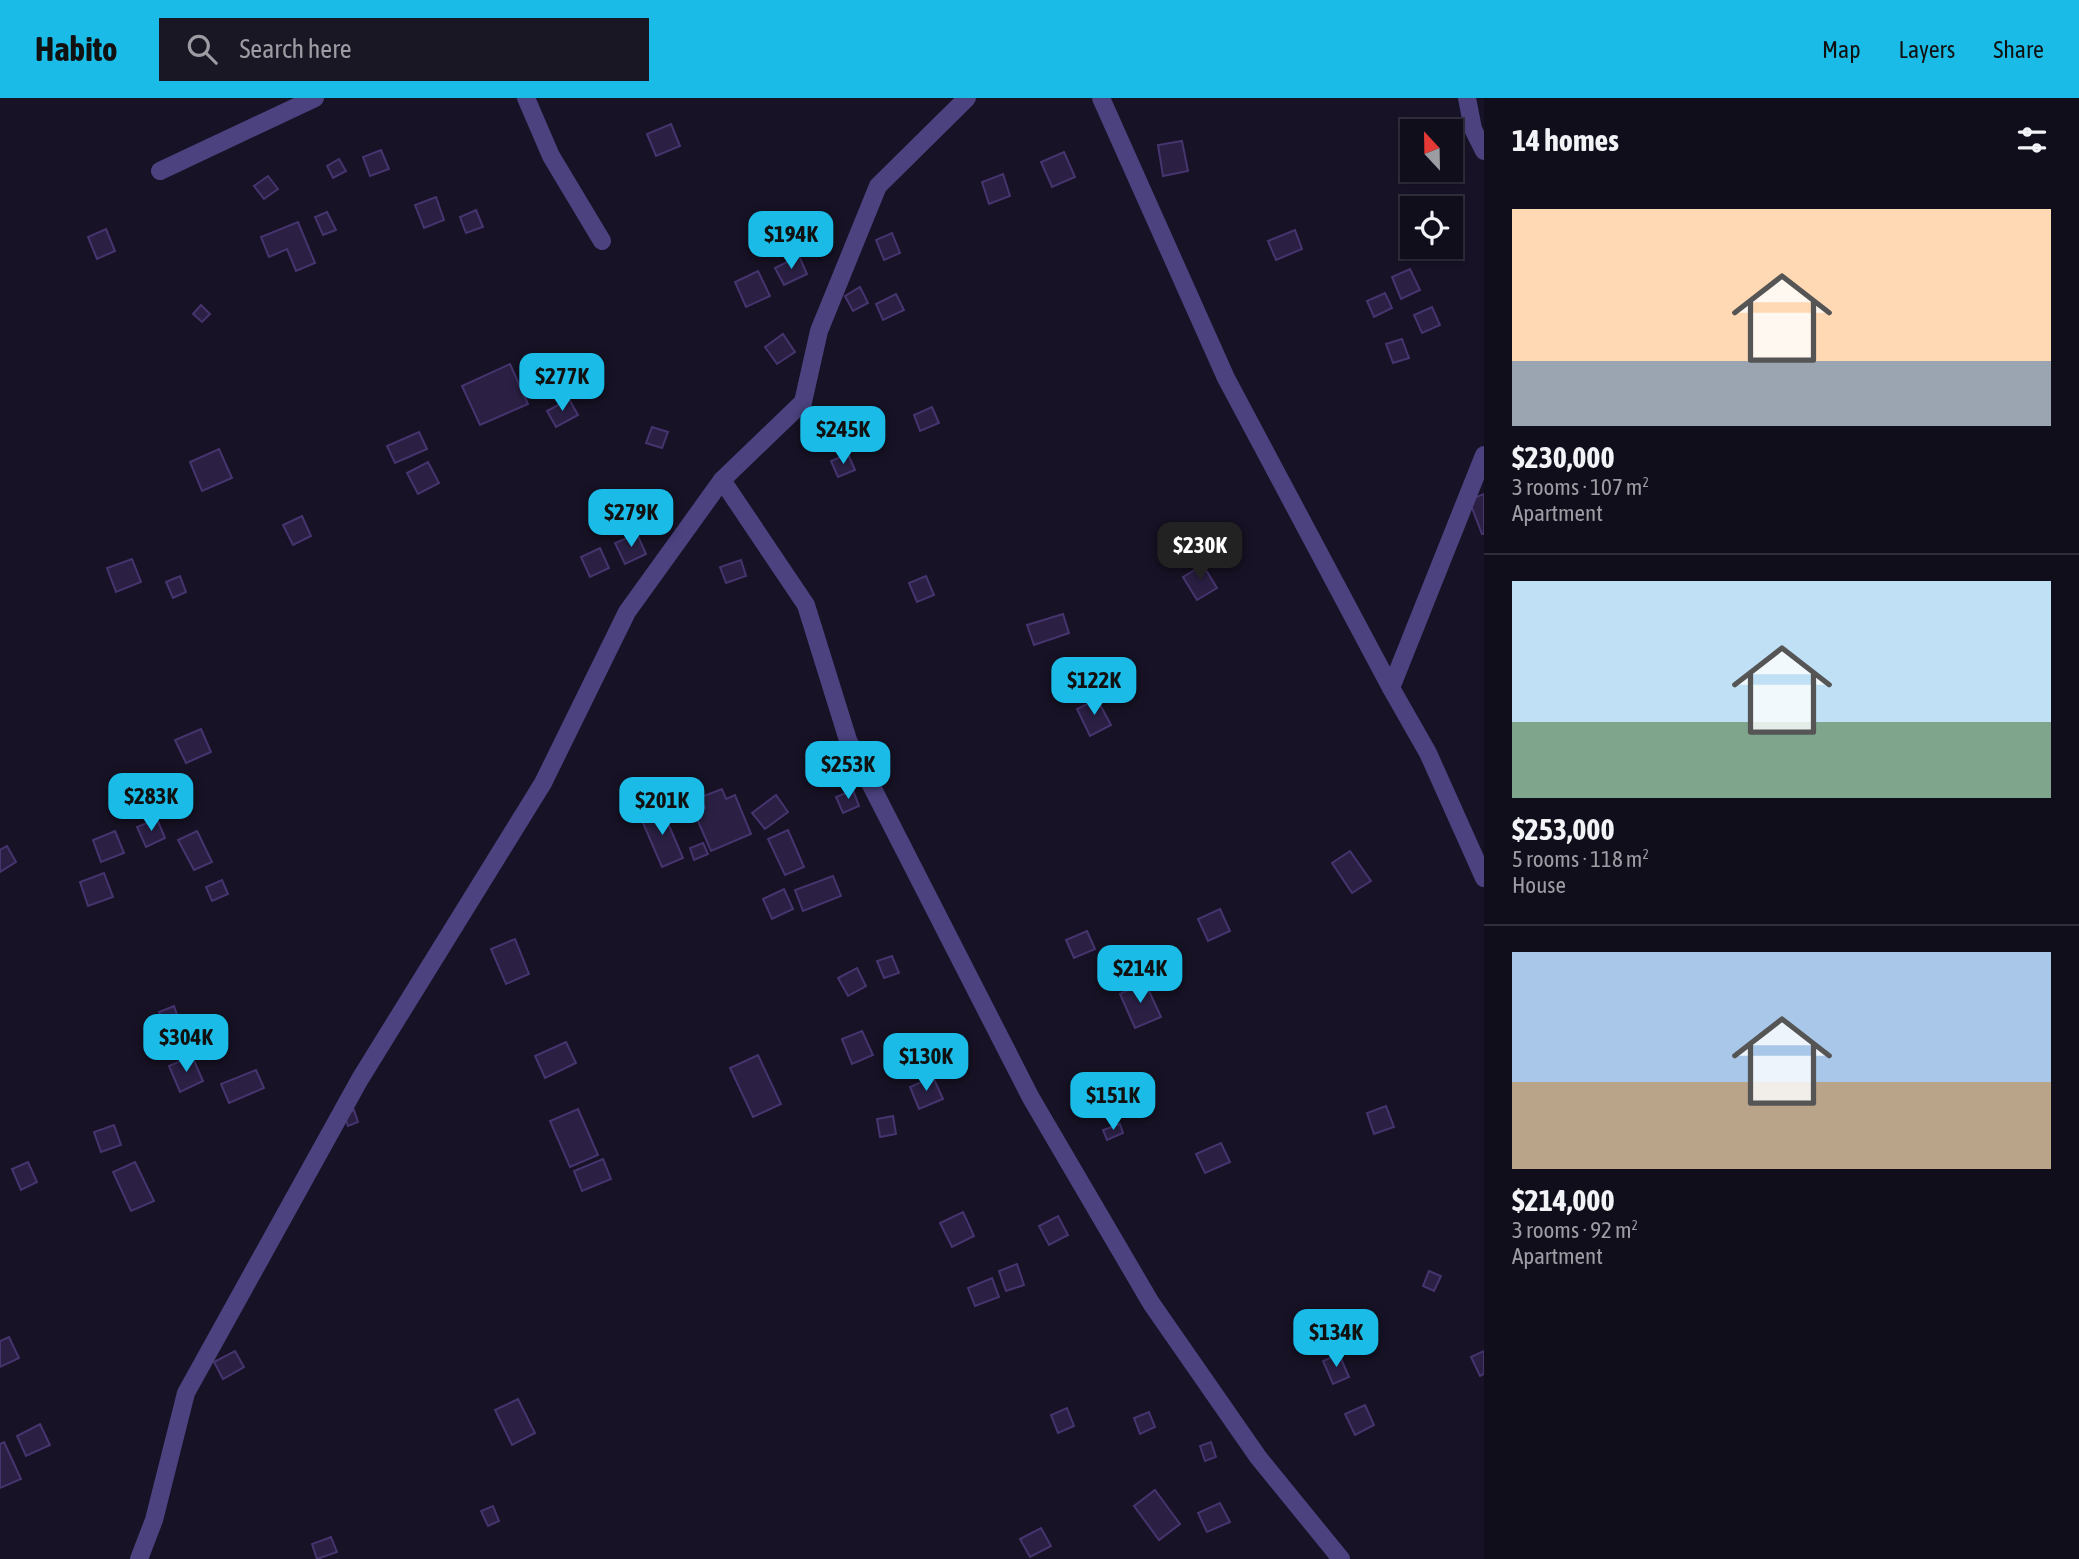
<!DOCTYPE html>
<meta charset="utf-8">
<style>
body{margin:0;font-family:"Asap Condensed",sans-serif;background:#1a1725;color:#f1f3f6;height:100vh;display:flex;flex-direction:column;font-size:26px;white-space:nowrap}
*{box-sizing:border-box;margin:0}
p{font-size:23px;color:#9c9ca3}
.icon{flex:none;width:38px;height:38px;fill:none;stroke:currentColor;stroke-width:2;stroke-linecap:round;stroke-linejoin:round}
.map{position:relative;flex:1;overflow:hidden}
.side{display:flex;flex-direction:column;background:#110e1c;width:595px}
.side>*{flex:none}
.needle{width:46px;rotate:338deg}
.controls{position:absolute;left:1400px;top:21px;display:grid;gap:14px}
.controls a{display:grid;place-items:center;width:63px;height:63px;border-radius:0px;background:#110e1c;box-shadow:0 2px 5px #0004,0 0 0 2px #302e3b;font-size:35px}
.price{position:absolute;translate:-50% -60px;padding:0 16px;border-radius:14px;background:#1abce7;color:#111;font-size:23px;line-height:46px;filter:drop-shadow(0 2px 4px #0008)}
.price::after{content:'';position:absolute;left:50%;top:42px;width:21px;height:16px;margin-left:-10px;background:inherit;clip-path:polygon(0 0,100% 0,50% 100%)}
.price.selected{background:#222;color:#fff}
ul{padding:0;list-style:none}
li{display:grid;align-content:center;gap:14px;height:371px;padding:0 28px}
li+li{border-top:2px solid #302e3b}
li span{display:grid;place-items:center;height:217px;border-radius:0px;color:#555}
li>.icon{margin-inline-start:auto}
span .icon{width:126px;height:126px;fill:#fffc;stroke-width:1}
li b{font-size:30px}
h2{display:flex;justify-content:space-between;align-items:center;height:84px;padding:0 28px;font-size:30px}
header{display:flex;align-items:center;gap:42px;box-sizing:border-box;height:98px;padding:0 35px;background:#1abce7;color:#111}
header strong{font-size:33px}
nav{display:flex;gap:38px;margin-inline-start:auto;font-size:24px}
.search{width:490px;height:63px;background:#1a1725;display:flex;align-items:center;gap:18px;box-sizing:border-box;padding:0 24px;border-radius:0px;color:#9c9ca3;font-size:26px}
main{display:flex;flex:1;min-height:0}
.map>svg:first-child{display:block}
.building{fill:#2b2044;stroke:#46346e;stroke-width:2}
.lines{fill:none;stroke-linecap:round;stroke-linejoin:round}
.minor{stroke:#4b427f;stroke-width:18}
</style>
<header>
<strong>Habito</strong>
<div class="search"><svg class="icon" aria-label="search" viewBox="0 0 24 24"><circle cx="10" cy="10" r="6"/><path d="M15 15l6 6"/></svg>Search here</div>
<nav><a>Map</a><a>Layers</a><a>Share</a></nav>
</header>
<main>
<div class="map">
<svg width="1484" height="1461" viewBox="0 0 1484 1461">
<rect width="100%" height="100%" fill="#171225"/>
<g class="building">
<polygon points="671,26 680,48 656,58 647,36"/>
<polygon points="1182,43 1188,73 1163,78 1158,47"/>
<polygon points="381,52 389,71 370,78 363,59"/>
<polygon points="1064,54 1075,79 1052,89 1041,64"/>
<polygon points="339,61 346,73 333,80 327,68"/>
<polygon points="1003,76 1010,98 989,106 982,84"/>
<polygon points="268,78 278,91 264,101 254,88"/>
<polygon points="436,99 444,122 424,130 415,107"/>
<polygon points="476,112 483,129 466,135 460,119"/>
<polygon points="327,114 336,132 323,137 315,119"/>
<polygon points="298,124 315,165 296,173 287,151 269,159 261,139"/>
<polygon points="106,131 115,153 97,161 88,139"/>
<polygon points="1295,132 1302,151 1276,162 1268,143"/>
<polygon points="892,135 900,155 884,162 876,142"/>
<polygon points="799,158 807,176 784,187 775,170"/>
<polygon points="1410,171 1420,192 1401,201 1392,179"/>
<polygon points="758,173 770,198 746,209 735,184"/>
<polygon points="860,189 868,205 853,213 845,198"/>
<polygon points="1385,195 1392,210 1374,219 1367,203"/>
<polygon points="896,196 904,212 883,222 876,206"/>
<polygon points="201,207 210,216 202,224 193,216"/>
<polygon points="1432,209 1440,227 1422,235 1414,217"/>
<polygon points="783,236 795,254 777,266 765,249"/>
<polygon points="1402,241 1409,260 1393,265 1386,246"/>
<polygon points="510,266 528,306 480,327 462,288"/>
<polygon points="569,301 578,317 556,329 547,313"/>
<polygon points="932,309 939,325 920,333 914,317"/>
<polygon points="652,329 668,334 662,350 646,345"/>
<polygon points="419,334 427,351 395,365 387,348"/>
<polygon points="219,351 232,380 202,393 190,364"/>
<polygon points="848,356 855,372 838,379 831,363"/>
<polygon points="428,364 439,385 418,396 407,375"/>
<polygon points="1484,396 1484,436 1482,436 1469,402"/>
<polygon points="302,418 311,438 293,447 283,427"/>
<polygon points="637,436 646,456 625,466 615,445"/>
<polygon points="600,450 609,470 590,479 581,459"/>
<polygon points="132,461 141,484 116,494 107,470"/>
<polygon points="741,462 746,478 726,485 720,469"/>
<polygon points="1203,467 1217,490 1197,502 1183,479"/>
<polygon points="180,478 186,494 173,500 166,484"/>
<polygon points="926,478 934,497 917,504 909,485"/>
<polygon points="1063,516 1069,535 1034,547 1027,527"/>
<polygon points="1097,601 1111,627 1090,638 1077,611"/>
<polygon points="201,631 211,654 186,665 175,642"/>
<polygon points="722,691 726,701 735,697 751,736 711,753 694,714 705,710 701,699"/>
<polygon points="853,692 859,708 843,715 836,699"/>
<polygon points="776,697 788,714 765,731 752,715"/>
<polygon points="661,709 683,760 662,769 640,718"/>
<polygon points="157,721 165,740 146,749 137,729"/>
<polygon points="788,732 804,769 785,777 768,741"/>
<polygon points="115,733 124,755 101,764 93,742"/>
<polygon points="197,733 212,764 194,772 178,742"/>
<polygon points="703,745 708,756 694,762 690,750"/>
<polygon points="7,748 16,764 0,774 0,752"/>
<polygon points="1350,753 1371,783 1352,795 1332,765"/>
<polygon points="104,775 113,799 88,808 80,784"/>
<polygon points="833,778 841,798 803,813 795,792"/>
<polygon points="222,782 228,796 212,803 206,789"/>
<polygon points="784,791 793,811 772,821 763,801"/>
<polygon points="1220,811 1230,833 1208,843 1198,821"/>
<polygon points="1087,833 1095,851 1074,860 1066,842"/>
<polygon points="515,841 529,876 506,886 491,851"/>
<polygon points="892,858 899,875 884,880 877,863"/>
<polygon points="857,870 866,888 848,898 838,880"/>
<polygon points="1145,884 1161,919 1135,930 1120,896"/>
<polygon points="174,908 180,925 166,931 159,914"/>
<polygon points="862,933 873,957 852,966 842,941"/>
<polygon points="566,944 576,965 545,980 535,958"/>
<polygon points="758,957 781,1006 753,1019 730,970"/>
<polygon points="192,958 203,983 180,994 169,968"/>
<polygon points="256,972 264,990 229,1005 221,986"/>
<polygon points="933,979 943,1001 919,1011 910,989"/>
<polygon points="1386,1008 1394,1029 1374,1036 1367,1015"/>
<polygon points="578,1011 598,1057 570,1069 550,1023"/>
<polygon points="354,1012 358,1024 348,1028 344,1017"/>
<polygon points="893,1018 896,1036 880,1039 877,1021"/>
<polygon points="1120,1026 1123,1035 1107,1042 1103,1032"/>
<polygon points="114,1027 121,1047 101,1054 94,1034"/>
<polygon points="1221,1045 1230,1064 1205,1075 1196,1056"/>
<polygon points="603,1061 611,1081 582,1093 574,1073"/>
<polygon points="28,1064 37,1084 21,1092 12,1071"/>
<polygon points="135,1064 154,1103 131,1113 113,1074"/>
<polygon points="963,1114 974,1138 952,1149 940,1125"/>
<polygon points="1058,1118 1068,1137 1049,1147 1039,1128"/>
<polygon points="1017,1166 1024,1187 1006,1193 999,1173"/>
<polygon points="1429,1173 1441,1178 1434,1193 1423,1188"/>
<polygon points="992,1180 999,1199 975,1208 968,1190"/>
<polygon points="9,1239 19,1260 0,1269 0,1243"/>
<polygon points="235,1253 244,1269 223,1281 214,1264"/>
<polygon points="1484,1253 1484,1276 1480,1278 1471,1259"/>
<polygon points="1339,1256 1349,1279 1333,1286 1323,1263"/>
<polygon points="518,1301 535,1335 512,1347 495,1312"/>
<polygon points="1365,1307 1374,1327 1355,1337 1345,1316"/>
<polygon points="1067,1310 1074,1328 1058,1335 1051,1317"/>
<polygon points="1149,1314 1155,1329 1140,1336 1134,1320"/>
<polygon points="40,1326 50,1347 26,1358 17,1338"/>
<polygon points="4,1344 21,1381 0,1390 0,1346"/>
<polygon points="1211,1344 1216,1359 1205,1363 1200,1348"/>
<polygon points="1155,1392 1180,1426 1159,1442 1134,1408"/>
<polygon points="1220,1405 1230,1424 1207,1434 1198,1415"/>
<polygon points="493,1408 499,1423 488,1428 481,1413"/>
<polygon points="1041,1430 1051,1448 1030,1459 1020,1441"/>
<polygon points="331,1439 337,1454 317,1461 312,1446"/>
</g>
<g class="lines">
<g class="minor">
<polyline points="526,0 551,58 602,143"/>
<polyline points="1101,0 1226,280 1391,590"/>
<polyline points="1467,0 1473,31 1484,53"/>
<polyline points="160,73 315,0"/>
<polyline points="1484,357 1391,590 1428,655 1484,780"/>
<polyline points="722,382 806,507 848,642 1031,1000 1151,1205 1258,1359 1341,1461"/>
<polyline points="139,1461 154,1422 186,1295 360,981 543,685 627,514 722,382 803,304 819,233 878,88 967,0"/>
</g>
</g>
</svg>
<div class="controls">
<a><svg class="needle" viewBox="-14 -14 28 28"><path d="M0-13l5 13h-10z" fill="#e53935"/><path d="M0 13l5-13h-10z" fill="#9c9ca3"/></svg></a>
<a><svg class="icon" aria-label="locate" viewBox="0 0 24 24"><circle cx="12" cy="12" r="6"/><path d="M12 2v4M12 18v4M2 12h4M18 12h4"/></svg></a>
</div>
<b class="price" style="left:791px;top:173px">$194K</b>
<b class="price" style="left:562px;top:315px">$277K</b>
<b class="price" style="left:843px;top:368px">$245K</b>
<b class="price" style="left:631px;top:451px">$279K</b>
<b class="price selected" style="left:1200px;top:484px">$230K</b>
<b class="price" style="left:1094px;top:619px">$122K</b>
<b class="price" style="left:848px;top:703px">$253K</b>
<b class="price" style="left:151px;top:735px">$283K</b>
<b class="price" style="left:662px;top:739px">$201K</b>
<b class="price" style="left:1140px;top:907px">$214K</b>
<b class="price" style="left:186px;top:976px">$304K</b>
<b class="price" style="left:926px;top:995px">$130K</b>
<b class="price" style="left:1113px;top:1034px">$151K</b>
<b class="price" style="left:1336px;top:1271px">$134K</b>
</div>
<section class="side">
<h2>14 homes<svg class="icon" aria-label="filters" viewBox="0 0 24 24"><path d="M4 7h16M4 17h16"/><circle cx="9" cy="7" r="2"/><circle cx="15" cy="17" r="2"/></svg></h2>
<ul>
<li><span style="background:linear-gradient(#ffd9b3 70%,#9aa5b1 0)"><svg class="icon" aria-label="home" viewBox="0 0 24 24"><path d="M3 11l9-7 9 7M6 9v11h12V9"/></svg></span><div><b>$230,000</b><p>3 rooms · 107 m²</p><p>Apartment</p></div></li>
<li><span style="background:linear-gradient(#bfe0f5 65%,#7fa58c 0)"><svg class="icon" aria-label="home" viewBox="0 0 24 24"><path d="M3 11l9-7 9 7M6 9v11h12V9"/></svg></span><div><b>$253,000</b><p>5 rooms · 118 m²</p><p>House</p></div></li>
<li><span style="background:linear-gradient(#a9c7e8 60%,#b9a48a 0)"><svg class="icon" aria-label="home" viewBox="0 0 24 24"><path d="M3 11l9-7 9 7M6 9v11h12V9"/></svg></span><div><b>$214,000</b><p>3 rooms · 92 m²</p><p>Apartment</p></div></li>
</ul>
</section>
</main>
